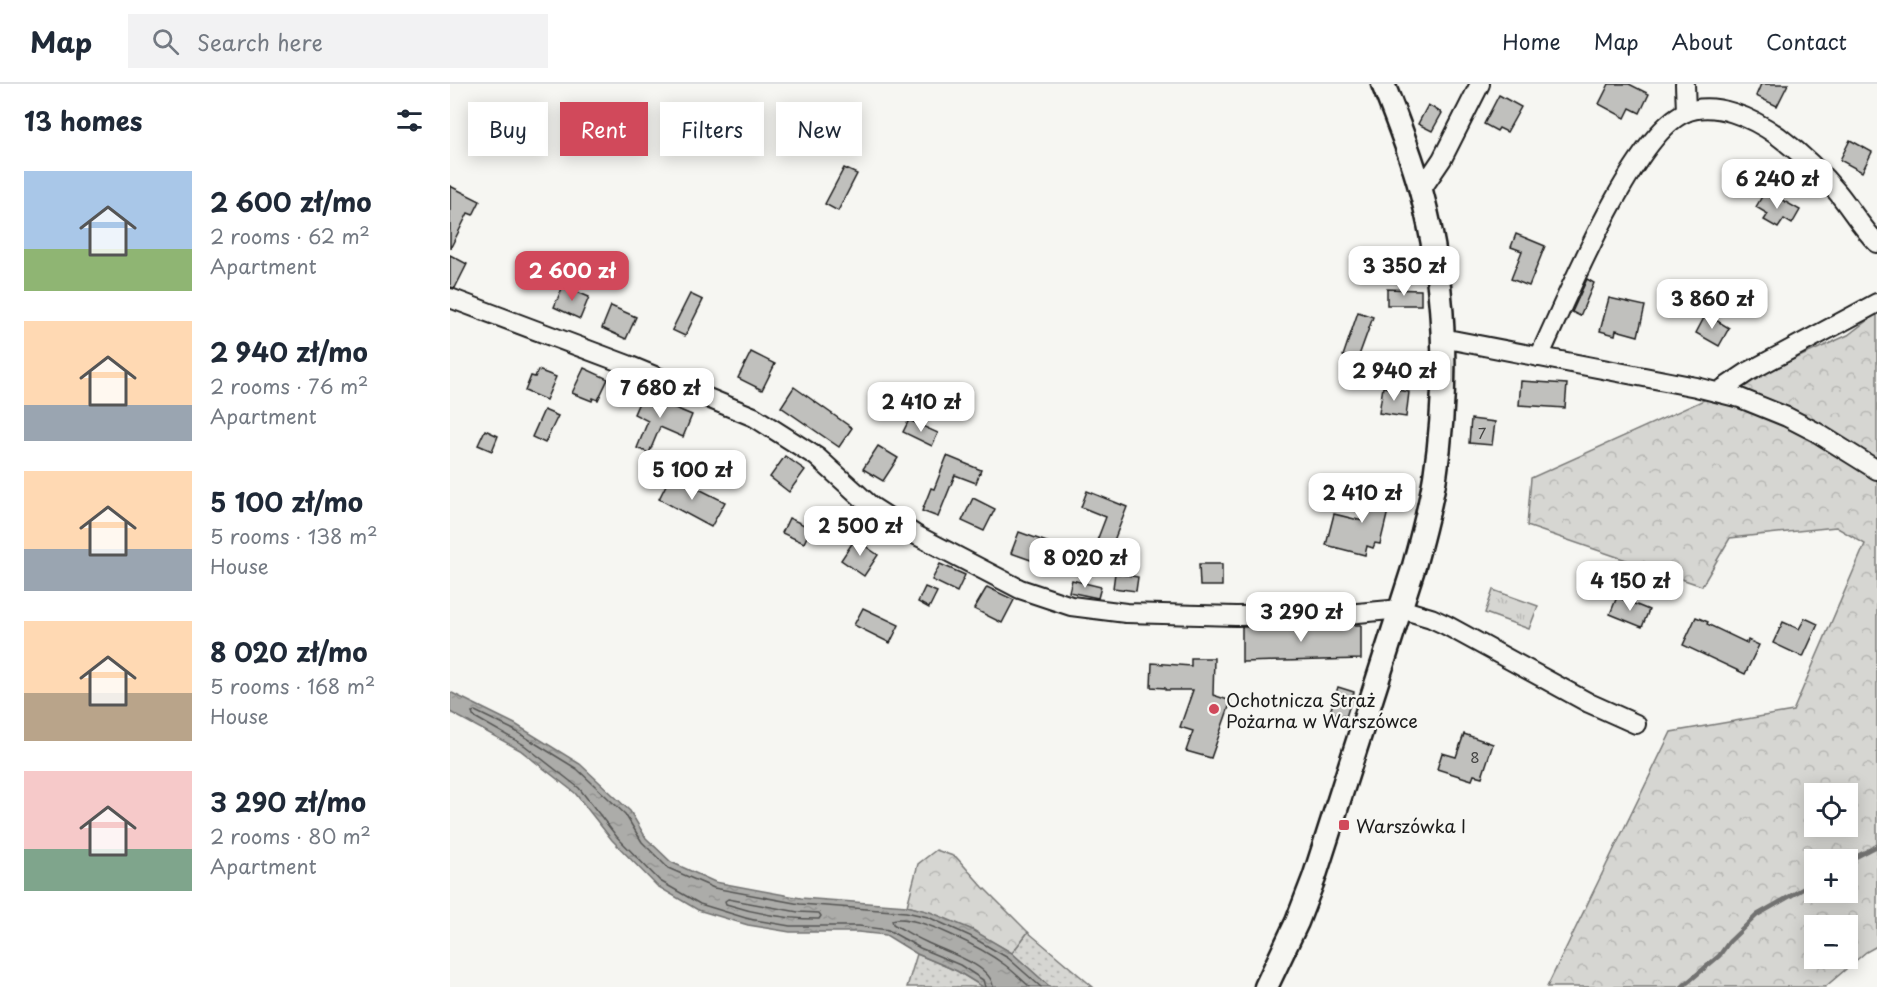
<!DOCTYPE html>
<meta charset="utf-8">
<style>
body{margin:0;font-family:"Playpen Sans",sans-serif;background:#f2f2f3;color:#1f2937;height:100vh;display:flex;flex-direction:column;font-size:22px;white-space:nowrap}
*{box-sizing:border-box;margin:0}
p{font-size:20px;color:#747a83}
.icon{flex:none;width:33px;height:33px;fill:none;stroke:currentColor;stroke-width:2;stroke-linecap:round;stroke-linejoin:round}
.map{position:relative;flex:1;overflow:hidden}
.sheet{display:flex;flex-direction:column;background:#fff;width:450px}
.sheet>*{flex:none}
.top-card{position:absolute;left:18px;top:18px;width:570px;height:54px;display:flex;gap:12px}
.tools{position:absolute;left:1354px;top:699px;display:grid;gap:12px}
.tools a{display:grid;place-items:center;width:54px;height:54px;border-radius:0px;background:#fff;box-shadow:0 3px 15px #0003;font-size:30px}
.price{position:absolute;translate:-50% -51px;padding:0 14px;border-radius:12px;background:#fff;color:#222;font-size:20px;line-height:39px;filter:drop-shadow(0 2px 3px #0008)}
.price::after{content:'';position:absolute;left:50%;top:36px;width:18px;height:14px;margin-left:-9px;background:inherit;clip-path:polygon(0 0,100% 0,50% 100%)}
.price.on{background:#d1495b;color:#fff}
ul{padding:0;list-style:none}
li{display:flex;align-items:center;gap:18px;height:150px;padding:0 24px}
li span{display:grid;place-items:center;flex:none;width:168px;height:120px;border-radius:0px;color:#555}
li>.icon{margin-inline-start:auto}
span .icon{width:72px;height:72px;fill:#fffc;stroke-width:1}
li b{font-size:26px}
h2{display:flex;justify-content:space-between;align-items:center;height:72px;padding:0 24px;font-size:26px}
.chip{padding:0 21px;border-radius:0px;background:#fff;box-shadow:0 3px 15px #0003;font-size:21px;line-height:54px}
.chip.on{background:#d1495b;color:#fff}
header{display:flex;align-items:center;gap:36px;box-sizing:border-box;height:84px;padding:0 30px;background:#fff;border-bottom:2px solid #e0e1e3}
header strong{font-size:28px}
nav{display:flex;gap:33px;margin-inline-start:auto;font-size:21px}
.search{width:420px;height:54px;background:#f2f2f3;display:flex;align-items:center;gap:15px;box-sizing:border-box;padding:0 21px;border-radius:0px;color:#747a83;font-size:22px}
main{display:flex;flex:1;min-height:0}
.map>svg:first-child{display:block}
.grass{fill:url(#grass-dots);stroke:#797977;stroke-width:1.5}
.forest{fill:url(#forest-crowns);stroke:#797977;stroke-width:1.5;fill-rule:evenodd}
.park{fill:url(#park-tufts);stroke:#797977;stroke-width:1.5}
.water{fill:url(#water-ripples);stroke:#727271;stroke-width:1.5}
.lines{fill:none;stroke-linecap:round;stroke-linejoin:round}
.shore{stroke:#565654;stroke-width:1.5}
.stream{stroke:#727271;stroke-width:4.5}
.building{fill:#c0c0bd;stroke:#1c1c1c;stroke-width:1.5}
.minor-casing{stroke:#1c1c1c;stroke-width:22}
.tertiary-casing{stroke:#1c1c1c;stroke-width:27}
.minor{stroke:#f6f6f2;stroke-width:18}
.tertiary{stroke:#f6f6f2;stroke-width:22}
.poi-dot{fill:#d1495b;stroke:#f6f6f2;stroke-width:2}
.labels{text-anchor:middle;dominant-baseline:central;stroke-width:4.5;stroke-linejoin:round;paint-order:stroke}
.number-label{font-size:15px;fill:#454544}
.poi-label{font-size:18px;fill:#1c1c1c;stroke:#f6f6f2;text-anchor:start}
</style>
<header>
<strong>Map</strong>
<div class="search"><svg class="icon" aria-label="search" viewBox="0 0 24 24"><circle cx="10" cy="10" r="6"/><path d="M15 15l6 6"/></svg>Search here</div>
<nav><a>Home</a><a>Map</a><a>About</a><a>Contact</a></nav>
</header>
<main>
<section class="sheet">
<h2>13 homes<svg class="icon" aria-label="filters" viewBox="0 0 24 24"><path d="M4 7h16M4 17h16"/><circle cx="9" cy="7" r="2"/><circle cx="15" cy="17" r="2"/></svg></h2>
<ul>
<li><span style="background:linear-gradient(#a9c7e8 65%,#8fb573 0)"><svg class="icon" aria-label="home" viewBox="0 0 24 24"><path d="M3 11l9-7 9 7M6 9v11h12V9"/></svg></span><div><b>2 600 zł/mo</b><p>2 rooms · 62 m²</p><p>Apartment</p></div></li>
<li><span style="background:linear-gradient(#ffd9b3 70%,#9aa5b1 0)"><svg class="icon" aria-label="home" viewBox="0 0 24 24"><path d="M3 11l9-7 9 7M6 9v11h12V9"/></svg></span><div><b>2 940 zł/mo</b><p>2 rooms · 76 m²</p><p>Apartment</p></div></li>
<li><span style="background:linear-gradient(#ffd9b3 65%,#9aa5b1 0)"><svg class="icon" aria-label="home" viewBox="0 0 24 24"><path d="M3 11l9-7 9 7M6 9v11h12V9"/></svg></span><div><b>5 100 zł/mo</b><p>5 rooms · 138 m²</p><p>House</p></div></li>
<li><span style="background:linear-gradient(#ffd9b3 60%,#b9a48a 0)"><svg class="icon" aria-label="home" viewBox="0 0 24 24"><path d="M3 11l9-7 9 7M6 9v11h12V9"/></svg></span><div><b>8 020 zł/mo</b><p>5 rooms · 168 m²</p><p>House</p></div></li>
<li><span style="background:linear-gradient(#f6c9c9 65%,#7fa58c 0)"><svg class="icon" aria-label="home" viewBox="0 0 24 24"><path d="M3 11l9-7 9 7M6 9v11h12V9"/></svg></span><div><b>3 290 zł/mo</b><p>2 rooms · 80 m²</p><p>Apartment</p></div></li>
</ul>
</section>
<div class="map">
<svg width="1427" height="903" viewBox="0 0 1427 903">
<defs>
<pattern id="grass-dots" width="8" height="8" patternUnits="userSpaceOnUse" patternTransform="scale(1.5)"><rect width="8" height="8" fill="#d6d6d2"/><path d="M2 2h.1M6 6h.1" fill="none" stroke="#b7b7b4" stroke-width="1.8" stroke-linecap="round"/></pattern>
<pattern id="forest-crowns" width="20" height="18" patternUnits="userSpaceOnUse" patternTransform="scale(1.5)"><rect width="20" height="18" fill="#d6d6d2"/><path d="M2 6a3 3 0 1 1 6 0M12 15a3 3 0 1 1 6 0" fill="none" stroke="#b7b7b4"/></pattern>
<pattern id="park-tufts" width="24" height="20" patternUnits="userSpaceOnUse" patternTransform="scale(1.5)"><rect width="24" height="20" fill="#d6d6d2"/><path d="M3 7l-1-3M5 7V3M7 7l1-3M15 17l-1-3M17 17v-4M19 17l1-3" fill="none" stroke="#b7b7b4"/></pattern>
<pattern id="water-ripples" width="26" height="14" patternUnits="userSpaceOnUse" patternTransform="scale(1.5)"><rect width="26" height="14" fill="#acaca9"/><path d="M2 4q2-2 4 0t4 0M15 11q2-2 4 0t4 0" fill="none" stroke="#939391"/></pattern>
</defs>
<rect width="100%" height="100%" fill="#f6f6f2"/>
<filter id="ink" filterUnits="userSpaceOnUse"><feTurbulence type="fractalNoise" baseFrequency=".0167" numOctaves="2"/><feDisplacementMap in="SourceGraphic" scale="12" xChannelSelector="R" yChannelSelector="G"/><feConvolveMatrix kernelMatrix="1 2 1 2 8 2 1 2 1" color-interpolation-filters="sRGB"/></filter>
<g filter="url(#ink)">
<g class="grass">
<polygon points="578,848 643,903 600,903 562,869"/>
<polygon points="467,870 507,887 533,903 457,903"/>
</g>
<g class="forest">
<path d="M1427,229V862L1416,868L1375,903H1097L1221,648L1343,627L1415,460L1386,443L1280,454L1252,502L1077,442L1081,394L1398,251ZM1365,710H1398V742H1365ZM1365,776H1398V808H1365ZM1365,842H1398V874H1365Z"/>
<path d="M486,766L506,773L533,803L578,848L562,869C528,849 495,832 457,822L468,780Z"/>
</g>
<polygon class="park" points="1043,506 1088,522 1079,545 1035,529"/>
<polygon class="water" points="0,608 65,640 130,680 180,727 196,754 221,778 265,798 351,814 457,822 480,828 523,846 562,869 600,903 533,903 507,887 467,870 436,851 408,848 340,848 298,841 248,826 207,802 162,756 125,709 70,666 0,628"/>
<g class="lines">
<g class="shore">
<path d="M278,815L348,828L369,829L371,832L369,835C337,835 307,830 276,820L275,817Z"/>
<polyline points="535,903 533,896 510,881 470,864 438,846 409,842 340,842 299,835 250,820 210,797 167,753 129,704 74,661 23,632 22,628 25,627 62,645 127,685 175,730 192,758 218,784 264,804 350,820 456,828 478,833 520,852 558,874 591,903"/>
<path d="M543,903C542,881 493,867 476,858C464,853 454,846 443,840L442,836C466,829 535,866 555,881C564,888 572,896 580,903"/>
</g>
<g class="stream">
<polyline points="1398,777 1427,762"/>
<polyline points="1232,903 1269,872 1279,858 1307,831 1365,798"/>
</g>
</g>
<g class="building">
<polygon points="1159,0 1179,0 1199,10 1190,29 1180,24 1175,34 1149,20"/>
<polygon points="1311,0 1338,0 1327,22 1306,12"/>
<polygon points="1049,11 1071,23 1057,48 1049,44 1047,47 1034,40"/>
<polygon points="978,21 992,29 982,47 968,40"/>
<polygon points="1400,56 1422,68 1412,88 1390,76"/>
<polygon points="394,84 407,90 388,127 375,120"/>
<polygon points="0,102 30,117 23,131 18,129 0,165"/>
<polygon points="1314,109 1326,116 1327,113 1350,126 1342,140 1334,135 1328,144 1314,136 1318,130 1306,123"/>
<polygon points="1066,150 1095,162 1079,202 1061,195 1072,167 1061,163"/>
<polygon points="0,171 17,180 5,204 0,203"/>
<polygon points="1137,195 1144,199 1130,232 1122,228"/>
<polygon points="113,202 139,213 130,235 104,223"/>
<polygon points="937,205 971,206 971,221 937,221"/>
<polygon points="240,210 253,216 235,252 222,246"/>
<polygon points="1159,214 1195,222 1188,252 1166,246 1165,251 1150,247"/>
<polygon points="161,222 186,233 176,255 152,244"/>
<polygon points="908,228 923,233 907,277 893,272"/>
<polygon points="1256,230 1279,244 1269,262 1246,249"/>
<polygon points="301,268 325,280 312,306 288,294"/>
<polygon points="134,284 158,295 148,316 143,314 142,317 122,309"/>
<polygon points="88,286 106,293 96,316 75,307 81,292 85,293"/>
<polygon points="1071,297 1117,300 1115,324 1069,321"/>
<polygon points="344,303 402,344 389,363 331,323"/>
<polygon points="933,303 959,308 956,333 929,329"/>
<polygon points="194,307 220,317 218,321 242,331 233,353 210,343 199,369 187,364 198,337 184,330"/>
<polygon points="94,326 108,332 95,359 82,353"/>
<polygon points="1021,335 1045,338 1042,361 1019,359"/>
<polygon points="459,336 488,349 482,362 453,348"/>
<polygon points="35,346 48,352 42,367 28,361"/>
<polygon points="428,362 448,374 433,397 413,385"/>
<polygon points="335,372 355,386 339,408 320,393"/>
<polygon points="497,372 531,386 526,399 505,391 488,433 472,427 481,404 484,405"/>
<polygon points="221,391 275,418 261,443 209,415"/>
<polygon points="921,401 943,406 930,460 925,459 923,464 917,462 915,471 876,461 884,430 913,437"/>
<polygon points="637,407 677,423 658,472 643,467 656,433 631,423"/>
<polygon points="523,414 545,425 534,447 512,437"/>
<polygon points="339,434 361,444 354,459 332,449"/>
<polygon points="569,448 616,465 609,486 561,469"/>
<polygon points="405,455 428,471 414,492 391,476"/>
<polygon points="490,480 515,491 507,508 482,496"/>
<polygon points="749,480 772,480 772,502 750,502"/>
<polygon points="665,489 688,493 686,507 663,504"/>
<polygon points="622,496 651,503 648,514 619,508"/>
<polygon points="475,503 487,508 479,524 468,518"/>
<polygon points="537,503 564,516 552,539 524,525"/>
<polygon points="1167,513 1199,526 1192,543 1160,530"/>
<polygon points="413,524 449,541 440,559 404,541"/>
<polygon points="1246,533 1258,538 1257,540 1297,559 1298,556 1309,561 1295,590 1233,561"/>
<polygon points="1355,534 1368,540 1353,573 1323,559 1333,538 1349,545"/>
<polygon points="901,541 911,541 911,575 792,578 792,543"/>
<polygon points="741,574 764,574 763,611 781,617 761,674 736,667 743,647 730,643 743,606 715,606 715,604 701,603 702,579 741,582"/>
<polygon points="888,603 904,608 896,633 880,628"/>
<polygon points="1014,650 1043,660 1032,693 1024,691 1022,696 987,685 992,669 1006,673"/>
</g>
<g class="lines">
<g class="minor-casing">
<g id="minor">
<polyline points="1235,0 1236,28"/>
<polyline points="971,106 992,75 1030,0"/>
<polyline points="0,214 178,281 304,333 367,373 421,422 466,451 570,505 621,522 676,529 786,532 886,531 951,525 981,534 996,541 1139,619 1186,640"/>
<polyline points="992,254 1246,303 1290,314 1337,333 1366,348 1427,386"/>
<path d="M1089,273C1115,218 1182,53 1234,29C1264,15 1304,35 1328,52C1349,68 1371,88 1388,109C1401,125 1412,144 1427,159"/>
<polyline points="1268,308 1298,288 1427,219"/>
</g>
</g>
<g class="tertiary-casing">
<path id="tertiary" d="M816,903L847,838L864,794L964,482C972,453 980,423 985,393C999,300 996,198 971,107C961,71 947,35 933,0"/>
</g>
<use href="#minor" class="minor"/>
<use href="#tertiary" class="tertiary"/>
</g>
</g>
<g class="poi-dot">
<circle cx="764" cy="625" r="6"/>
<rect x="888" y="735" width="12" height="12" rx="3"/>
</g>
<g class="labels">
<g class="number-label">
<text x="1032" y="348">7</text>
<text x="1025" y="672">8</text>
</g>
<g class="poi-label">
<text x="776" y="615">Ochotnicza Straż<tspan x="776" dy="21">Pożarna w Warszówce</tspan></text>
<text x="906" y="741">Warszówka I</text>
</g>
</g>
</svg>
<div class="tools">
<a><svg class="icon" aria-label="locate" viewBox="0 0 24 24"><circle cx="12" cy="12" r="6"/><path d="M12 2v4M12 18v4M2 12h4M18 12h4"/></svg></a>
<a>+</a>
<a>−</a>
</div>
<b class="price" style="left:1327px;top:126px">6 240 zł</b>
<b class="price" style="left:954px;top:213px">3 350 zł</b>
<b class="price on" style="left:122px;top:218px">2 600 zł</b>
<b class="price" style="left:1262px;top:246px">3 860 zł</b>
<b class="price" style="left:944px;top:318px">2 940 zł</b>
<b class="price" style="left:210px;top:335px">7 680 zł</b>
<b class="price" style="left:471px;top:349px">2 410 zł</b>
<b class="price" style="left:242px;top:417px">5 100 zł</b>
<b class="price" style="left:912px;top:440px">2 410 zł</b>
<b class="price" style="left:410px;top:473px">2 500 zł</b>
<b class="price" style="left:635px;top:505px">8 020 zł</b>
<b class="price" style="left:1180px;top:528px">4 150 zł</b>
<b class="price" style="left:851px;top:559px">3 290 zł</b>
<div class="top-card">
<a class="chip">Buy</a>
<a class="chip on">Rent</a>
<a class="chip">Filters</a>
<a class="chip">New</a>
</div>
</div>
</main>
